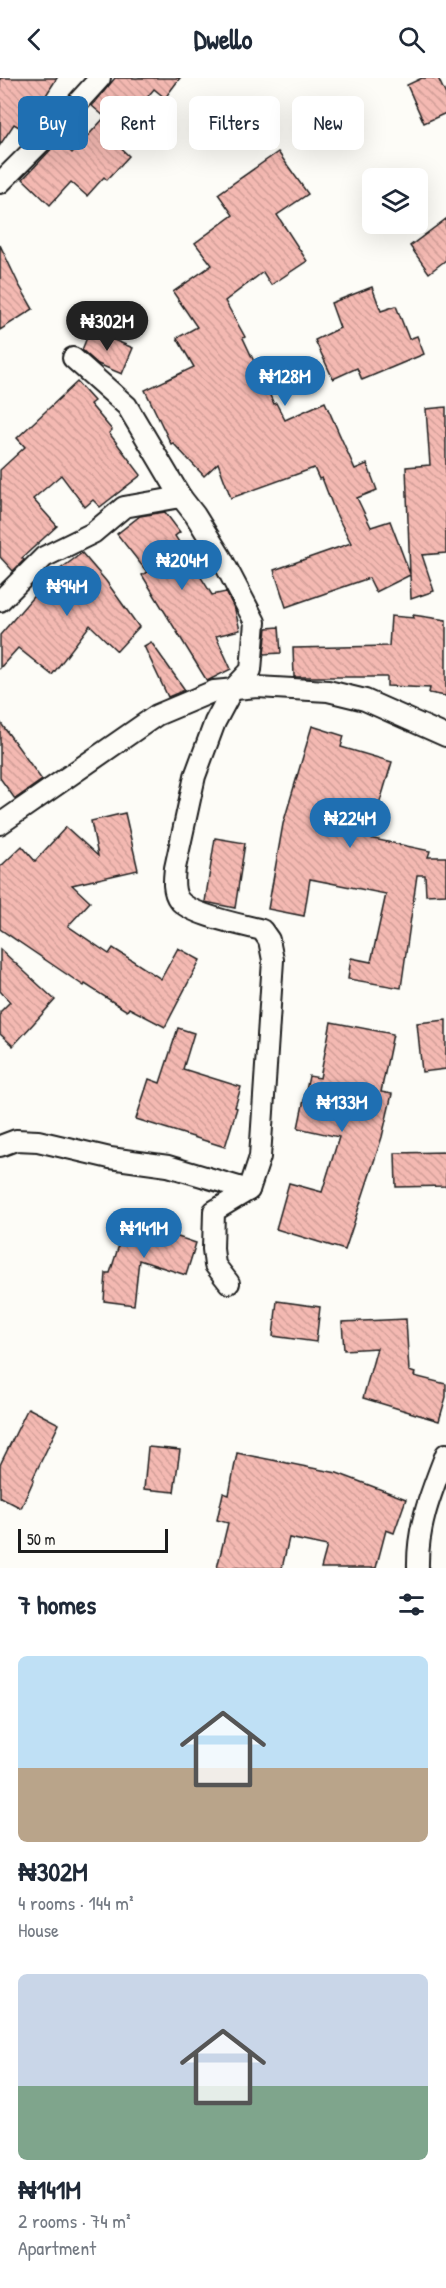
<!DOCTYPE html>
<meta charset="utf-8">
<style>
body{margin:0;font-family:"Patrick Hand",sans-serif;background:#f2f2f3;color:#1f2937;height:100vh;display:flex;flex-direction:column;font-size:22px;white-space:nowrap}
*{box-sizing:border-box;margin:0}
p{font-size:20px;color:#747a83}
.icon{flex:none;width:33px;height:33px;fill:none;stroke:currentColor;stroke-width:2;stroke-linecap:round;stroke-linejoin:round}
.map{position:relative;height:1490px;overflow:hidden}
.details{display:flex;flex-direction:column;background:#fff;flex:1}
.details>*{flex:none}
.guide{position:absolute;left:18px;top:18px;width:411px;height:54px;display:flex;gap:12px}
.controls{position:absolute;left:362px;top:90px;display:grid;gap:12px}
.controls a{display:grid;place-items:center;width:66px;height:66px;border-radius:9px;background:#fff;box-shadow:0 6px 24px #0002;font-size:30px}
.scale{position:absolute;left:18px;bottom:15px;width:150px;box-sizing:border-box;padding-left:6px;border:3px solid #1c1c1c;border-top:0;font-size:16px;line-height:21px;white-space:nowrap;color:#1c1c1c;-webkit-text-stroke:4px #fdfcf7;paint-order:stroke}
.price{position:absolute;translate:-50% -51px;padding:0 14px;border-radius:21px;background:#1f6fb2;color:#fff;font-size:20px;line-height:39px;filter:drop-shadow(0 2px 3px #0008)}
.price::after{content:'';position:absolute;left:50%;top:36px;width:18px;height:14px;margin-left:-9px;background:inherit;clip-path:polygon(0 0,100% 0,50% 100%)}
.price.active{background:#222;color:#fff}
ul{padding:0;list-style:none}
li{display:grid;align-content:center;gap:12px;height:318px;padding:0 18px}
li span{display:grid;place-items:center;height:186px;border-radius:9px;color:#555}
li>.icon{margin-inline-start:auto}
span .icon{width:108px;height:108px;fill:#fffc;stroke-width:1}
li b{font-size:26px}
h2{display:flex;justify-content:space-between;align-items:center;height:72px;padding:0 18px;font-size:26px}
.pill{padding:0 21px;border-radius:9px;background:#fff;box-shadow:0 6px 24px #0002;font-size:21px;line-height:54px}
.pill.active{background:#1f6fb2;color:#fff}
header{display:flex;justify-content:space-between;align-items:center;height:78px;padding:0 18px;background:#fff;font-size:27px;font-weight:700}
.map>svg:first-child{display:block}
.building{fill:url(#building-back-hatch);stroke:#1c1c1c;stroke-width:1.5}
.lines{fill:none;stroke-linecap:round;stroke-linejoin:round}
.minor-casing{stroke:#1c1c1c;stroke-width:24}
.minor{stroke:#fdfcf7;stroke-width:20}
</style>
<header><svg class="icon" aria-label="back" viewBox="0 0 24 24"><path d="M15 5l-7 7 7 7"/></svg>Dwello<svg class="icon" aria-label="search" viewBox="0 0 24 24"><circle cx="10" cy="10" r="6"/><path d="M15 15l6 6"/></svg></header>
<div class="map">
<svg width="446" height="1490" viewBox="0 0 446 1490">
<defs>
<pattern id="building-back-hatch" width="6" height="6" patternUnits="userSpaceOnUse" patternTransform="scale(1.5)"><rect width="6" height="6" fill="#f4b9b2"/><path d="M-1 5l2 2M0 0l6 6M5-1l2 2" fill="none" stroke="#d19e98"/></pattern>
</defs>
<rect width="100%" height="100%" fill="#fdfcf7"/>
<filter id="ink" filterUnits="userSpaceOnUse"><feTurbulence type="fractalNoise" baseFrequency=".0167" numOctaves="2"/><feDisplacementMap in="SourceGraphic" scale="12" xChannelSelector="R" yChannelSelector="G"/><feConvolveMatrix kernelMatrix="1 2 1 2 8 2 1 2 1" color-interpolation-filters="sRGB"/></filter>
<g filter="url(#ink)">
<g class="building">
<polygon points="0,0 57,0 24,52 14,46 0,67"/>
<polygon points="115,0 180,0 165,20 154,11 112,62 129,78 107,102 104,99 87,118 71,104 50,127 23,101 59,63 72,75 105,39 92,28"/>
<polygon points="422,0 438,0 446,17 446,35 424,45 407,7"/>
<polygon points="278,74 308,116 277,137 307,183 271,207 263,194 225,223 245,259 243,260 274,326 276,325 285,342 325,324 355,391 367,386 377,412 357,420 371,449 390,443 410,496 406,389 430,387 426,331 446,329 446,475 422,477 434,513 411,521 410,497 376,514 369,500 286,529 274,492 351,465 335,434 322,400 319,401 314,390 231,420 218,385 204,398 173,365 171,366 145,312 194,289 177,260 197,249 173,214 212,187 195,165 233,137 218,116"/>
<polygon points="446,141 446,182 429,195 410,168"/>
<polygon points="0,167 19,207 33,231 0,252"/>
<polygon points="372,209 381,233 396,228 409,261 417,258 424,276 362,302 357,290 333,301 315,262 340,250 331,225"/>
<polygon points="90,252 133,270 122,296 98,286 82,272"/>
<polygon points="77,304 94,323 90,326 112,352 109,355 141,397 100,429 93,422 85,429 61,397 33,421 57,448 22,480 24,482 13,493 0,479 0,392 25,369 17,360"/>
<polygon points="165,434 180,454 175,458 212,517 226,514 235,532 240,552 216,558 231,591 207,603 142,497 147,494 117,456 140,438"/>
<polygon points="82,475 106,503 139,549 117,573 90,547 52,597 18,570 0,590 0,557 51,498"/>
<polygon points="413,537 446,542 446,618 429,615 430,610 387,608 387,599 294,599 293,570 389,568 391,538 414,540"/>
<polygon points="279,549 281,575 264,576 267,550"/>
<polygon points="151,564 185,612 168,619 144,568"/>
<polygon points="0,644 42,702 15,721 0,700"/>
<polygon points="312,648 344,658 341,669 392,684 369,760 430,773 428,779 446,779 446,816 426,817 425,797 417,797 401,910 348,901 351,880 371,884 386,816 310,801 304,838 268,831 283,746"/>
<polygon points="125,735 138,792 72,807 90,824 68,848 109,876 113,870 161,901 178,870 200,882 165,949 129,930 127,933 85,906 84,908 0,851 0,789 22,768 35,783 66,749 98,778 91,743"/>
<polygon points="215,760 245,765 235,830 205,824"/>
<polygon points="0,871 55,922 13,968 0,956 0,934 10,924 0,913"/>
<polygon points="446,942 446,991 422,994 417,945"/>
<polygon points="331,944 393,956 381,1014 392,1016 382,1059 345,1172 276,1151 289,1105 322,1114 339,1059 298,1050 309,998 320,1000"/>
<polygon points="178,950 194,955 183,991 241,1009 235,1029 237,1030 225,1069 136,1041 149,1001 160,1005"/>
<polygon points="446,1074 446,1108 396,1109 395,1075"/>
<polygon points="127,1142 196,1165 186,1197 139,1182 134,1227 104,1223 106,1195 110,1195"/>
<polygon points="277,1223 320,1229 316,1264 273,1258"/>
<polygon points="406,1241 409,1293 415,1295 414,1298 446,1306 446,1319 439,1343 363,1320 377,1270 344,1272 342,1244"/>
<polygon points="28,1330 59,1346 33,1400 34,1401 21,1430 0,1419 0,1387"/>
<polygon points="148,1369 180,1372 174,1414 144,1411"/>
<polygon points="237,1375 337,1395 406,1421 394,1455 386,1452 376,1490 321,1490 327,1468 289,1460 282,1490 217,1490 228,1445 217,1442 223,1415 229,1417"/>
</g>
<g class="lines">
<g class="minor-casing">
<g id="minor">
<polyline points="0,105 50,55 100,0"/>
<path d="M73,280L127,328L181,419L195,437L221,479L255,544L251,592L232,612L215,644L195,698L175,790C174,800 172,813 179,822C190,837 243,847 262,852L269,862L273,882L260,1079L249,1112L214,1133L213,1171L215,1187L229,1205"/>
<polyline points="0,523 44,479 93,455 124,429 181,419"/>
<polyline points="0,746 157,637 214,613 257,609 328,613 365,622 446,658"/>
<polyline points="0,1068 16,1062 38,1063 110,1080 168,1088 249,1112"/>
<path d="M418,1490C417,1448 431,1415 446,1376"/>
</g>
</g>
<use href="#minor" class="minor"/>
</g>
</g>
</svg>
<div class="controls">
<a><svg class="icon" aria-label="layers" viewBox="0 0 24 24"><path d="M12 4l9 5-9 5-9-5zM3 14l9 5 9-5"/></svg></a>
</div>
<div class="scale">50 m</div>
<b class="price active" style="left:107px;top:274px">₦302M</b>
<b class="price" style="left:285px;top:329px">₦128M</b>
<b class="price" style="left:182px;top:513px">₦204M</b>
<b class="price" style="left:67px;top:539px">₦94M</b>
<b class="price" style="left:350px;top:771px">₦224M</b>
<b class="price" style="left:342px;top:1055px">₦133M</b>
<b class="price" style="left:144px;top:1181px">₦141M</b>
<div class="guide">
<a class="pill active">Buy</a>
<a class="pill">Rent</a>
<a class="pill">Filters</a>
<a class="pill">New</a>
</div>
</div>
<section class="details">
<h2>7 homes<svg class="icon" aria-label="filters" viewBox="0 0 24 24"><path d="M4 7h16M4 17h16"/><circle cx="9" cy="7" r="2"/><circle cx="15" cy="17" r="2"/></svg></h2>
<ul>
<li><span style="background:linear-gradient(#bfe0f5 60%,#b9a48a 0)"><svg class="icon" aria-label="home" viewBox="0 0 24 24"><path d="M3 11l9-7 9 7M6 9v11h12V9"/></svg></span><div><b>₦302M</b><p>4 rooms · 144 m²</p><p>House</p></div></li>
<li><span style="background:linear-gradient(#c9d6e8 60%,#7fa58c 0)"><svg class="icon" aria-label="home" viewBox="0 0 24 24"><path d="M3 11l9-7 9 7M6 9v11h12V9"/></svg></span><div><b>₦141M</b><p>2 rooms · 74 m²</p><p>Apartment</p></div></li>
</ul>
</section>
